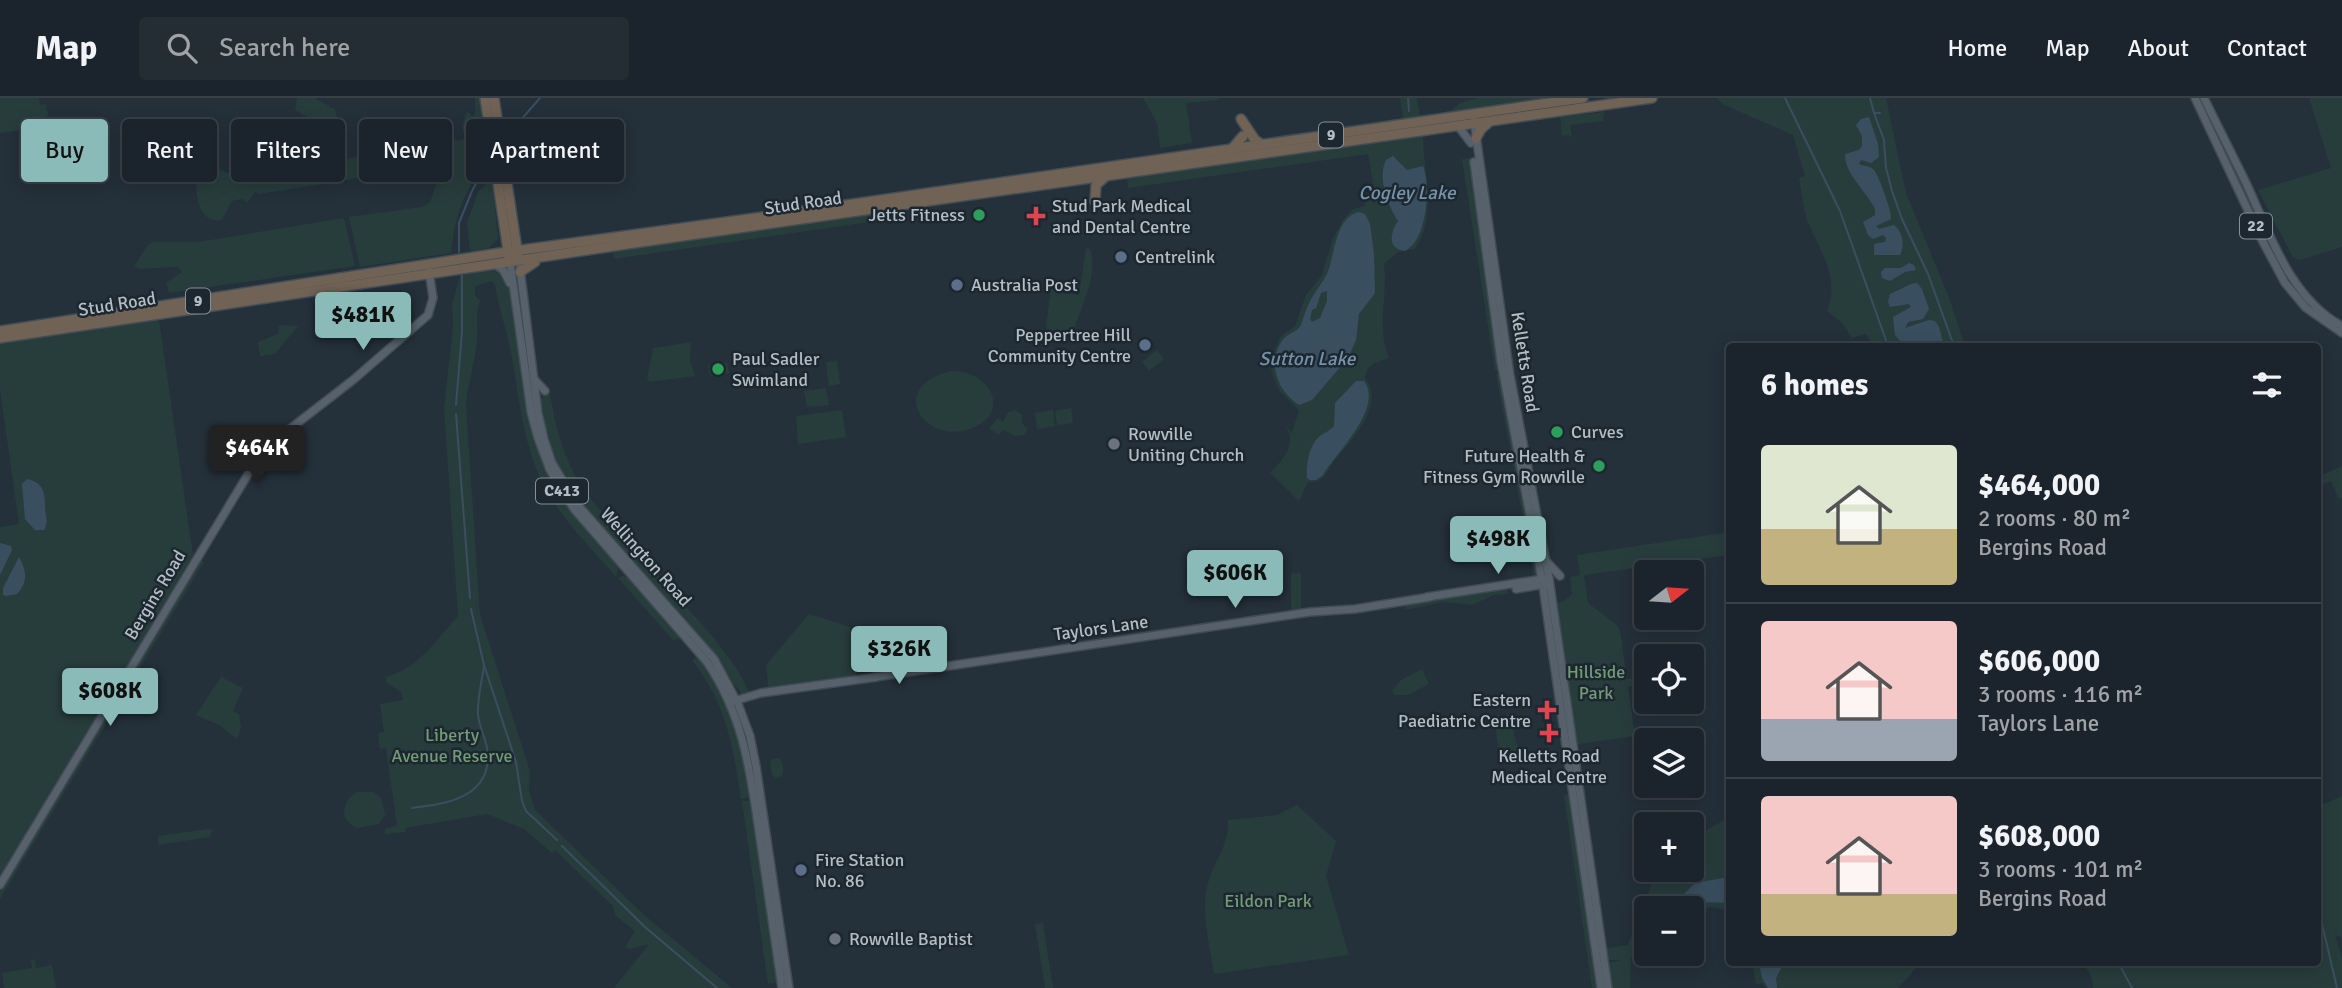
<!DOCTYPE html>
<meta charset="utf-8">
<style>
body{margin:0;font-family:Signika,sans-serif;background:#242c34;color:#f1f3f6;height:100vh;display:flex;flex-direction:column;font-size:26px;white-space:nowrap}
*{box-sizing:border-box;margin:0}
p{font-size:23px;color:#a0a4a9}
.icon{flex:none;width:38px;height:38px;fill:none;stroke:currentColor;stroke-width:2;stroke-linecap:round;stroke-linejoin:round}
.map{position:relative;flex:1;overflow:hidden}
.drawer{position:absolute;left:1726px;top:245px;width:595px;height:623px;display:flex;flex-direction:column;background:#1b242c;border-radius:7px;box-shadow:0 4px 18px #0003,0 0 0 2px #394148}
.drawer>*{flex:none}
.hud{position:absolute;left:21px;top:21px;width:665px;height:63px;display:flex;gap:14px}
.needle{width:46px;rotate:73deg}
.controls{position:absolute;left:1634px;top:462px;display:grid;gap:14px}
.controls a{display:grid;place-items:center;width:70px;height:70px;border-radius:7px;background:#1b242c;box-shadow:0 4px 18px #0003,0 0 0 2px #394148;font-size:35px}
.price{position:absolute;translate:-50% -60px;padding:0 16px;border-radius:7px;background:#8bbbb9;color:#111;font-size:23px;line-height:46px;filter:drop-shadow(0 2px 4px #0008)}
.price::after{content:'';position:absolute;left:50%;top:42px;width:21px;height:16px;margin-left:-10px;background:inherit;clip-path:polygon(0 0,100% 0,50% 100%)}
.price.current{background:#222;color:#fff}
ul{padding:0;list-style:none}
li{display:flex;align-items:center;gap:21px;height:175px;padding:0 35px}
li+li{border-top:2px solid #394148}
li span{display:grid;place-items:center;flex:none;width:196px;height:140px;border-radius:7px;color:#555}
li>.icon{margin-inline-start:auto}
span .icon{width:84px;height:84px;fill:#fffc;stroke-width:1}
li b{font-size:30px}
h2{display:flex;justify-content:space-between;align-items:center;height:84px;padding:0 35px;font-size:30px}
.tag{padding:0 24px;border-radius:7px;background:#1b242c;box-shadow:0 4px 18px #0003,0 0 0 2px #394148;font-size:24px;line-height:63px}
.tag.current{background:#8bbbb9;color:#111}
header{display:flex;align-items:center;gap:42px;box-sizing:border-box;height:98px;padding:0 35px;background:#1b242c;border-bottom:2px solid #394148}
header strong{font-size:33px}
nav{display:flex;gap:38px;margin-inline-start:auto;font-size:24px}
.search{width:490px;height:63px;background:#242c34;display:flex;align-items:center;gap:18px;box-sizing:border-box;padding:0 24px;border-radius:7px;color:#a0a4a9;font-size:26px}
.map>svg:first-child{display:block}
.green{fill:#273d3c}
.water{fill:#394f60;fill-rule:evenodd}
.lines{fill:none;stroke-linecap:round;stroke-linejoin:round}
.stream{stroke:#394f60;stroke-width:2}
.major-casing{stroke:#414b54;stroke-width:10}
.highway-casing{stroke:#434d55;stroke-width:12}
.major{stroke:#56616b;stroke-width:7}
.highway{stroke:#706255;stroke-width:9}
.leisure-dot{fill:#2e9e5b;stroke:#1d272f;stroke-width:2.5}
.health-dot{fill:#e0444e;stroke:#1d272f;stroke-width:2.5}
.service-dot{fill:#5c6f8a;stroke:#1d272f;stroke-width:2.5}
.worship-dot{fill:#6b7280;stroke:#1d272f;stroke-width:2.5}
.labels{text-anchor:middle;dominant-baseline:central;stroke-width:5;stroke-linejoin:round;paint-order:stroke}
.shield{fill:#1d272f;stroke:#869099;stroke-width:2}
.shield-label{font-size:16px;font-weight:bold;fill:#b3bdc6}
.street-label{font-size:18px;fill:#b3bdc6;stroke:#1d272f}
.poi-label{font-size:18px;fill:#b3bdc6;stroke:#1d272f;text-anchor:start}
.park-label{font-size:18px;fill:#729b77;stroke:#1d272f}
.water-label{font-size:19px;font-style:italic;fill:#7592a8;stroke:#1d272f}
</style>
<header>
<strong>Map</strong>
<div class="search"><svg class="icon" aria-label="search" viewBox="0 0 24 24"><circle cx="10" cy="10" r="6"/><path d="M15 15l6 6"/></svg>Search here</div>
<nav><a>Home</a><a>Map</a><a>About</a><a>Contact</a></nav>
</header>
<div class="map">
<svg width="2342" height="890" viewBox="0 0 2342 890">
<rect width="100%" height="100%" fill="#24303a"/>
<g class="green">
<polygon points="0,0 39,0 40,7 46,6 48,18 42,19 43,29 0,35"/>
<polygon points="297,0 315,0 332,10 335,10 343,58 346,61 403,48 408,52 407,65 399,73 340,83 327,35 321,27 295,12"/>
<path d="M475,0H480L490,57C465,94 456,110 451,155L360,169L349,119L422,109L430,104L452,43L465,41L462,28L467,13L472,18L475,17Z"/>
<polygon points="1143,0 1219,0 1220,2 1186,5 1192,45 1160,50 1157,25"/>
<polygon points="1400,0 1417,0 1420,18 1403,21"/>
<polygon points="1477,0 1540,0 1542,2 1449,14 1460,5"/>
<path d="M1716,0H1886L1906,95L1950,202L1965,248H1873L1866,236L1852,240L1842,225L1827,213C1840,181 1822,157 1810,129C1803,114 1802,95 1799,80L1805,78L1793,37L1724,7Z"/>
<polygon points="2309,0 2342,0 2342,149 2300,162 2292,158 2258,92 2331,70"/>
<polygon points="1604,14 1603,25 1602,23 1570,27 1572,40 1569,37 1562,38 1560,19"/>
<path d="M281,19C330,21 326,44 336,84L259,96L255,94L247,105L242,101L232,103L222,122C197,127 194,91 197,73L200,70L206,72L208,66L235,78L245,79Z"/>
<path d="M1423,33C1422,72 1439,116 1415,151L1398,154L1384,166C1388,199 1376,230 1389,260C1376,265 1367,265 1365,280C1386,306 1352,342 1335,362C1327,372 1324,386 1308,384L1299,403L1270,375C1285,360 1298,344 1284,326L1292,335L1299,312L1280,294L1271,273L1275,251L1281,238L1295,228L1306,197L1322,177L1333,140L1343,122L1353,111L1364,108L1369,91L1374,90L1368,56L1128,90L1126,74Z"/>
<polygon points="1474,60 1500,269 1495,273 1462,61"/>
<polygon points="492,80 498,141 489,150 470,153 467,125 478,94"/>
<polygon points="875,110 877,123 614,161 613,149"/>
<polygon points="344,120 355,168 169,195 166,185 182,174 177,169 139,171 134,168 148,147 154,144 198,144"/>
<path d="M1086,150L1090,151C1099,175 1081,209 1074,232L1048,236L1046,228L1051,191L1060,192V195L1079,197Z"/>
<path d="M495,166L513,188L538,340L620,466L616,479C593,452 566,426 548,395C524,353 520,307 512,260C508,236 499,212 495,187L492,183L475,188V197L480,203C475,215 478,229 477,242C475,265 468,284 466,307L480,517L530,673L529,692L535,712L643,816L732,890H614L649,846L630,851L625,849L635,833L615,817L613,808L555,752L552,755L524,731L487,716L405,730V734L385,736V731L397,728L386,650L380,651L378,635L384,634L380,606L403,602L401,594L386,584V579C418,571 437,541 458,518L444,310L453,228L452,206L460,177V172Z"/>
<polygon points="159,222 193,457 0,782 0,429 19,426 0,291 0,244"/>
<polygon points="282,227 298,228 275,256 260,258 258,244 279,235 279,228"/>
<polygon points="691,244 690,262 695,278 650,284 647,281 653,250"/>
<polygon points="1157,252 1164,261 1149,273 1142,264"/>
<polygon points="837,263 840,286 829,288 826,264"/>
<polygon points="727,265 729,275 712,278 709,276 708,267"/>
<path d="M950,273C989,271 1014,315 970,331C923,347 887,289 950,273Z"/>
<polygon points="1496,276 1503,278 1539,475 1534,479"/>
<polygon points="826,290 829,307 807,309 804,293"/>
<path d="M550,294C556,337 567,372 595,406L714,540L737,571L749,594L742,595L730,583L721,568L614,447L558,376L536,303Z"/>
<polygon points="1071,310 1073,325 1057,327 1055,313"/>
<polygon points="842,312 846,339 798,346 796,318"/>
<polygon points="1015,312 1022,317 1022,325 1027,331 1025,337 1015,338 1004,332 998,337 989,330 998,320 1003,324 1008,314"/>
<polygon points="1053,312 1055,328 1037,331 1035,315"/>
<polygon points="2342,368 2342,400 2338,400 2331,383 2317,389 2317,379"/>
<polygon points="1729,434 1729,457 1584,477 1588,505 1617,527 1620,533 1627,581 1647,578 1647,586 1628,589 1635,638 1572,647 1552,506 1562,504 1572,496 1570,479 1580,477 1577,457"/>
<polygon points="197,459 204,464 0,801 0,787"/>
<polygon points="1293,474 1296,476 1299,474 1301,477 1301,516 1291,517 1291,477"/>
<polygon points="622,478 634,480 690,544 687,548 681,541 673,542 618,480"/>
<polygon points="1507,491 1508,496 1494,497 1472,507 1444,504 1405,512 1404,504 1467,493"/>
<polygon points="809,516 850,529 857,581 769,593 766,567"/>
<path d="M689,550C730,573 743,655 754,698L741,701C733,648 726,605 692,562L696,560Z"/>
<polygon points="1422,571 1429,586 1408,597 1394,597 1392,593 1401,582"/>
<polygon points="221,579 243,590 233,613 239,616 241,630 237,641 219,627 196,617"/>
<polygon points="1499,616 1499,620 1506,620 1507,616 1511,617 1515,623 1514,638 1519,650 1514,657 1513,655 1504,656 1504,659 1499,656 1494,620"/>
<path d="M778,660C784,663 785,674 781,679L776,680L772,677L770,664L772,661Z"/>
<path d="M357,694H373L381,700L385,717L379,726L357,730C339,722 341,703 357,694Z"/>
<polygon points="1572,696 1601,890 1592,890 1564,697"/>
<polygon points="2342,698 2342,839 2335,837 2342,860 2342,890 2093,890 2092,881 2084,865 2317,864 2317,709"/>
<polygon points="742,703 755,703 781,884 768,886"/>
<path d="M1297,707L1336,743L1326,778L1349,857L1214,876C1210,848 1201,817 1207,789C1213,763 1229,750 1228,722L1277,717Z"/>
<polygon points="1729,719 1729,812 1711,809 1692,814 1692,810 1647,810 1647,849 1641,855 1631,860 1630,890 1608,890 1604,866 1622,862 1604,862 1602,851 1628,847 1657,772 1692,772 1692,741"/>
<polygon points="208,731 213,732 209,739 159,747 158,738"/>
<polygon points="1043,825 1053,890 1045,890 1035,826"/>
<polygon points="35,861 36,870 52,867 56,890 4,890 2,875 32,870 31,862"/>
<polygon points="1752,865 1921,865 1898,890 1767,890 1762,885 1756,886"/>
</g>
<g class="water">
<path d="M1869,19L1878,46L1879,59L1871,65L1861,62L1859,66C1863,68 1871,68 1874,72C1879,78 1892,114 1891,121L1876,128L1879,131L1894,127C1903,134 1905,147 1900,157H1874V146L1885,144L1886,140L1883,137L1873,141L1868,137L1863,124L1875,117V111C1867,94 1844,75 1845,56L1859,52L1862,48V38L1856,27L1861,21Z"/>
<path d="M1393,58L1407,72L1423,68C1431,88 1427,143 1405,153C1386,150 1391,134 1398,123C1388,107 1377,80 1386,62Z"/>
<path d="M1359,114L1365,116L1370,126L1374,156L1375,195L1359,216L1356,242L1348,260L1312,302L1299,307C1279,294 1266,266 1282,243C1286,236 1294,235 1299,230C1302,226 1303,220 1305,215C1310,200 1318,191 1326,178C1335,161 1334,119 1359,114ZM1327,193V203L1320,220L1312,224L1310,221L1312,212L1316,210L1321,195Z"/>
<polygon points="1909,165 1914,167 1916,172 1905,174 1890,183 1882,180 1881,174 1885,170 1901,170"/>
<polygon points="1917,185 1922,191 1929,211 1923,221 1908,224 1905,230 1929,222 1935,223 1939,229 1944,248 1924,248 1927,246 1923,244 1904,248 1895,237 1893,219 1911,209 1909,206 1890,209 1888,204 1890,196 1911,186"/>
<path d="M1356,283H1364C1384,310 1336,355 1323,377L1316,382H1310L1307,380C1306,367 1309,347 1320,338C1325,334 1330,333 1334,328L1335,305Z"/>
<path d="M27,381C43,384 45,394 45,408C45,418 49,423 44,432H35L25,421L22,386Z"/>
<polygon points="0,445 11,448 12,452 0,477"/>
<path d="M19,459C26,472 29,483 17,496L5,498L3,496V490Z"/>
<polygon points="1729,779 1729,805 1698,804 1683,810 1672,810 1670,808 1671,803 1681,799 1695,785"/>
<polygon points="1759,865 1784,865 1776,880 1777,890 1768,890 1762,880"/>
</g>
<g class="lines">
<g class="stream">
<polyline points="1408,0 1409,13"/>
<polyline points="1785,0 1840,113 1888,248"/>
<polyline points="1870,0 1874,15 1880,15"/>
<polyline points="1874,15 1884,42 1886,70 1892,93 1902,121 1928,176 1954,248"/>
<polyline points="505,40 540,0"/>
<polyline points="459,154 459,125 472,93 487,65"/>
<polyline points="456,307 462,234 462,178"/>
<polyline points="456,316 470,500"/>
<polyline points="471,511 484,567 516,664 522,703 526,713 557,742"/>
<path d="M412,710C444,706 488,701 488,658C488,643 479,631 478,616C477,601 482,583 484,568"/>
<polyline points="562,748 645,829 717,890"/>
<polyline points="2317,804 2337,890"/>
<polyline points="2118,864 2132,890"/>
</g>
<g class="major-casing">
<g id="major">
<polyline points="2195,0 2263,144 2285,185 2306,210 2342,235"/>
<path d="M2204,0C2218,29 2233,58 2247,87C2270,137 2291,201 2342,228"/>
<polyline points="1474,23 1510,277 1549,480 1608,890"/>
<polyline points="1458,28 1471,45"/>
<polyline points="1474,64 1501,264 1542,482 1601,890"/>
<path d="M510,164L531,314L538,340L550,372L574,411L707,564C746,622 751,680 761,747C768,795 775,842 782,890"/>
<polyline points="495,166 503,172 510,185"/>
<polyline points="520,170 538,315 544,341 552,365 577,406 714,561 738,606 750,638 756,668 789,890"/>
<polyline points="534,281 545,293"/>
<polyline points="1546,463 1560,478"/>
<polyline points="1516,491 1545,486"/>
<polyline points="1427,499 1543,481"/>
<polyline points="875,579 1310,514 1355,511 1430,499"/>
<polyline points="734,603 761,595 877,579"/>
<polyline points="0,787 253,368 282,337 353,282 428,217 433,200 429,173"/>
</g>
</g>
<g class="highway-casing">
<g id="highway">
<polyline points="485,0 509,159"/>
<polyline points="494,0 518,158"/>
<polyline points="1241,21 1255,42 1263,47"/>
<polyline points="1476,40 1481,31 1489,24"/>
<polyline points="1231,52 1243,38"/>
<polyline points="1095,103 1096,87 1105,79"/>
<polyline points="520,174 535,164"/>
<polyline points="0,233 500,155 777,117 1583,0"/>
<polyline points="0,240 641,144 1652,0"/>
</g>
</g>
<use href="#major" class="major"/>
<use href="#highway" class="highway"/>
</g>
<g class="leisure-dot">
<circle cx="979" cy="117" r="7"/>
<circle cx="718" cy="271" r="7"/>
<circle cx="1557" cy="334" r="7"/>
<circle cx="1599" cy="368" r="7"/>
</g>
<g class="health-dot">
<path d="M1032.5 107.5h7v7h7v7h-7v7h-7v-7h-7v-7h7z"/>
<path d="M1543.5 601.5h7v7h7v7h-7v7h-7v-7h-7v-7h7z"/>
<path d="M1545.5 624.5h7v7h7v7h-7v7h-7v-7h-7v-7h7z"/>
</g>
<g class="service-dot">
<circle cx="1121" cy="159" r="7"/>
<circle cx="957" cy="187" r="7"/>
<circle cx="1145" cy="247" r="7"/>
<circle cx="801" cy="772" r="7"/>
</g>
<g class="worship-dot">
<circle cx="1114" cy="346" r="7"/>
<circle cx="835" cy="841" r="7"/>
</g>
<g class="labels">
<g class="shield">
<rect x="1319" y="24.5" width="24" height="25" rx="5"/>
<rect x="2240" y="115.5" width="32" height="25" rx="5"/>
<rect x="186" y="190.5" width="24" height="25" rx="5"/>
<rect x="536" y="380.5" width="52" height="25" rx="5"/>
</g>
<g class="shield-label">
<text x="1331" y="37">9</text>
<text x="2256" y="128">22</text>
<text x="198" y="203">9</text>
<text x="562" y="393">C413</text>
</g>
<g class="street-label">
<text transform="translate(803 105) rotate(-8)">Stud Road</text>
<text transform="translate(117 206) rotate(-9)">Stud Road</text>
<text transform="translate(1525 264) rotate(81)">Kelletts Road</text>
<text transform="translate(646 459) rotate(48)">Wellington Road</text>
<text transform="translate(155 497) rotate(-59)">Bergins Road</text>
<text transform="translate(1101 530) rotate(-8)">Taylors Lane</text>
</g>
<g class="poi-label">
<text x="1052" y="108">Stud Park Medical<tspan x="1052" dy="21">and Dental Centre</tspan></text>
<text x="965" y="117" text-anchor="end">Jetts Fitness</text>
<text x="1135" y="159">Centrelink</text>
<text x="971" y="187">Australia Post</text>
<text x="1131" y="237" text-anchor="end">Peppertree Hill<tspan x="1131" dy="21">Community Centre</tspan></text>
<text x="732" y="261">Paul Sadler<tspan x="732" dy="21">Swimland</tspan></text>
<text x="1571" y="334">Curves</text>
<text x="1128" y="336">Rowville<tspan x="1128" dy="21">Uniting Church</tspan></text>
<text x="1585" y="358" text-anchor="end">Future Health &amp;<tspan x="1585" dy="21">Fitness Gym Rowville</tspan></text>
<text x="1531" y="602" text-anchor="end">Eastern<tspan x="1531" dy="21">Paediatric Centre</tspan></text>
<text x="1549" y="658" text-anchor="middle">Kelletts Road<tspan x="1549" dy="21">Medical Centre</tspan></text>
<text x="815" y="762">Fire Station<tspan x="815" dy="21">No. 86</tspan></text>
<text x="849" y="841">Rowville Baptist</text>
</g>
<g class="park-label">
<text x="1596" y="574">Hillside<tspan x="1596" dy="21">Park</tspan></text>
<text x="452" y="637">Liberty<tspan x="452" dy="21">Avenue Reserve</tspan></text>
<text x="1268" y="803">Eildon Park</text>
</g>
<g class="water-label">
<text x="1407" y="95">Cogley Lake</text>
<text x="1307" y="261">Sutton Lake</text>
</g>
</g>
</svg>
<div class="controls">
<a><svg class="needle" viewBox="-14 -14 28 28"><path d="M0-13l5 13h-10z" fill="#e53935"/><path d="M0 13l5-13h-10z" fill="#a0a4a9"/></svg></a>
<a><svg class="icon" aria-label="locate" viewBox="0 0 24 24"><circle cx="12" cy="12" r="6"/><path d="M12 2v4M12 18v4M2 12h4M18 12h4"/></svg></a>
<a><svg class="icon" aria-label="layers" viewBox="0 0 24 24"><path d="M12 4l9 5-9 5-9-5zM3 14l9 5 9-5"/></svg></a>
<a>+</a>
<a>−</a>
</div>
<b class="price" style="left:363px;top:254px">$481K</b>
<b class="price current" style="left:257px;top:387px">$464K</b>
<b class="price" style="left:1498px;top:478px">$498K</b>
<b class="price" style="left:1235px;top:512px">$606K</b>
<b class="price" style="left:899px;top:588px">$326K</b>
<b class="price" style="left:110px;top:630px">$608K</b>
<div class="hud">
<a class="tag current">Buy</a>
<a class="tag">Rent</a>
<a class="tag">Filters</a>
<a class="tag">New</a>
<a class="tag">Apartment</a>
</div>
<section class="drawer">
<h2>6 homes<svg class="icon" aria-label="filters" viewBox="0 0 24 24"><path d="M4 7h16M4 17h16"/><circle cx="9" cy="7" r="2"/><circle cx="15" cy="17" r="2"/></svg></h2>
<ul>
<li><span style="background:linear-gradient(#dfe7d0 60%,#c2b280 0)"><svg class="icon" aria-label="home" viewBox="0 0 24 24"><path d="M3 11l9-7 9 7M6 9v11h12V9"/></svg></span><div><b>$464,000</b><p>2 rooms · 80 m²</p><p>Bergins Road</p></div></li>
<li><span style="background:linear-gradient(#f6c9c9 70%,#9aa5b1 0)"><svg class="icon" aria-label="home" viewBox="0 0 24 24"><path d="M3 11l9-7 9 7M6 9v11h12V9"/></svg></span><div><b>$606,000</b><p>3 rooms · 116 m²</p><p>Taylors Lane</p></div></li>
<li><span style="background:linear-gradient(#f6c9c9 70%,#c2b280 0)"><svg class="icon" aria-label="home" viewBox="0 0 24 24"><path d="M3 11l9-7 9 7M6 9v11h12V9"/></svg></span><div><b>$608,000</b><p>3 rooms · 101 m²</p><p>Bergins Road</p></div></li>
</ul>
</section>
</div>
